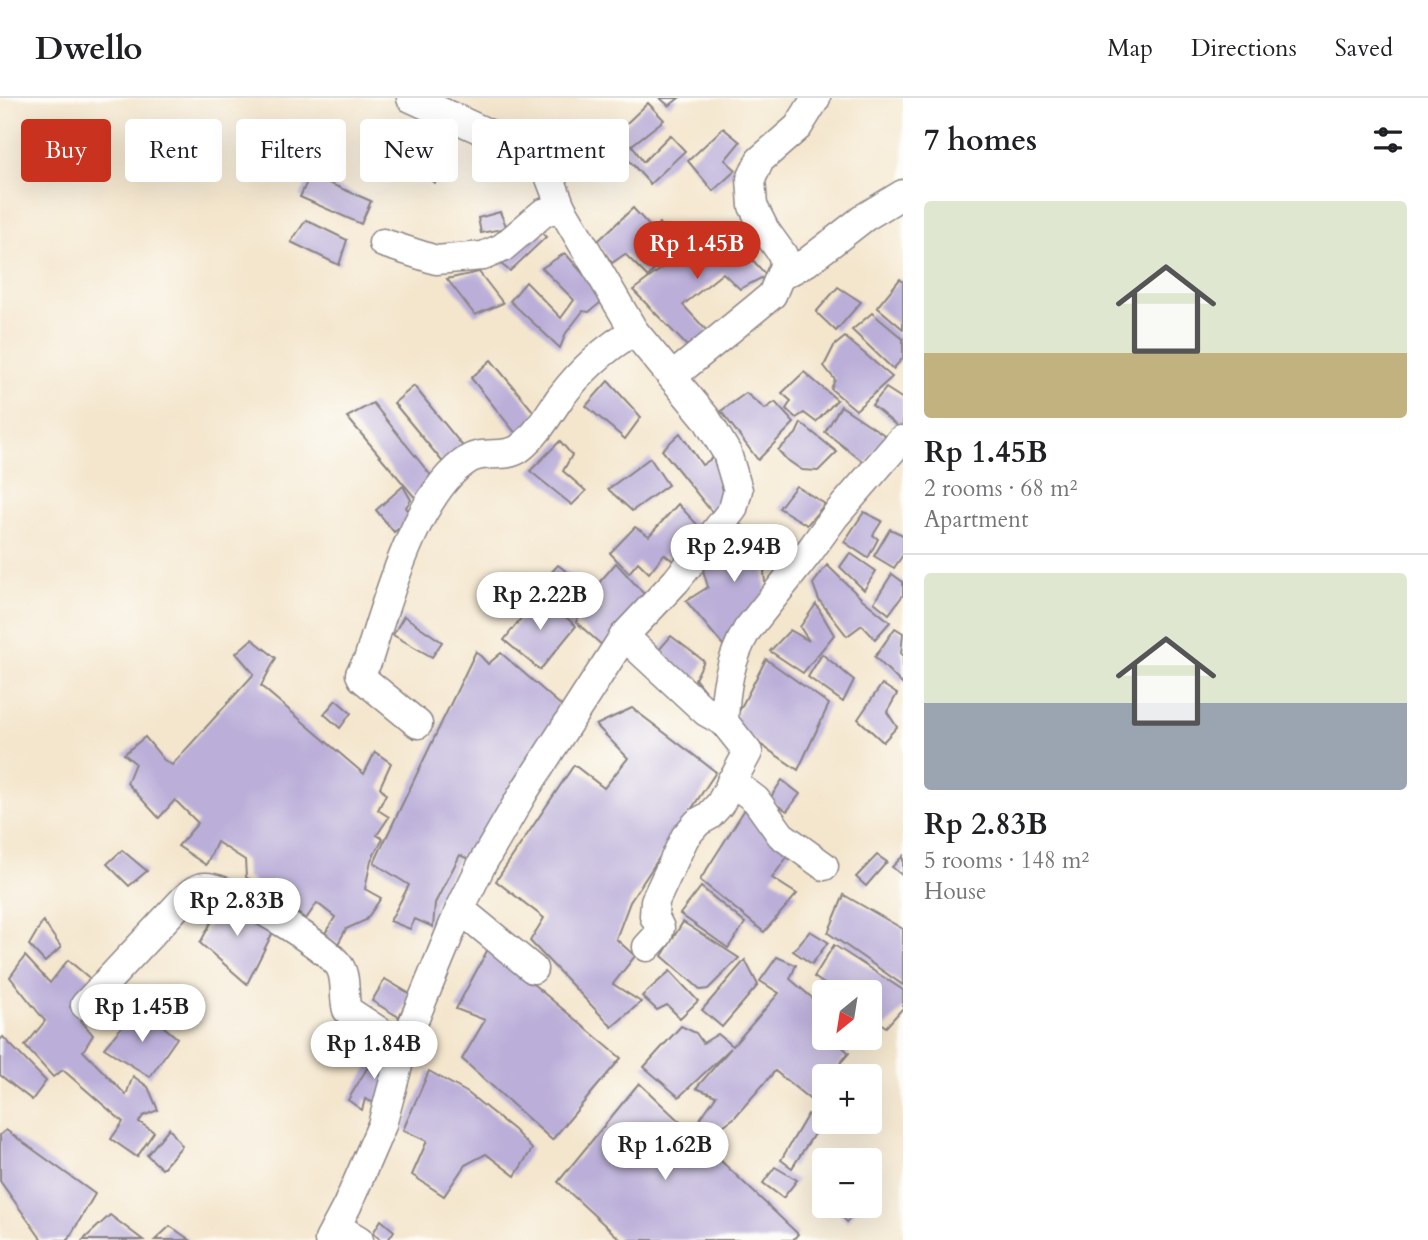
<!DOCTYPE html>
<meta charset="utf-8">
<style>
body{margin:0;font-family:Cardo,serif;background:#f6f6f6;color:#202124;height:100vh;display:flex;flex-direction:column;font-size:26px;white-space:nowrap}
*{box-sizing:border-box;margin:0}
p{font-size:23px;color:#757577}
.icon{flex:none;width:38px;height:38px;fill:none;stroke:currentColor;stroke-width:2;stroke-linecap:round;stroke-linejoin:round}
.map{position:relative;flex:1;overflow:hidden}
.drawer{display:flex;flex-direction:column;background:#fff;width:525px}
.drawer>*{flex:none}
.top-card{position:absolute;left:21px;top:21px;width:665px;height:63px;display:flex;gap:14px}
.needle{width:46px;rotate:210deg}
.fabs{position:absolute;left:812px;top:882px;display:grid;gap:14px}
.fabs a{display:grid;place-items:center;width:70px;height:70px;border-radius:7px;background:#fff;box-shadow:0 7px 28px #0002;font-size:35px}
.price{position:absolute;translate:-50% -60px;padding:0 16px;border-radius:24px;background:#fff;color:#222;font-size:23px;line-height:46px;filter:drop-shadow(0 2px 4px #0008)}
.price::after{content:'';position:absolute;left:50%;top:42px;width:21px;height:16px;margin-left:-10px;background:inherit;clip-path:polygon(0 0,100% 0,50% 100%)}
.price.on{background:#c8321e;color:#fff}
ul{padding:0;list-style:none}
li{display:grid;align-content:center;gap:14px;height:371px;padding:0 21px}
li+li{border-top:2px solid #e0e0e0}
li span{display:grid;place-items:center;height:217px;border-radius:7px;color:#555}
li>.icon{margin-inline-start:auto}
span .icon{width:126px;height:126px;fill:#fffc;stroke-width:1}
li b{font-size:30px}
h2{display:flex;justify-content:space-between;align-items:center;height:84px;padding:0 21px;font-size:30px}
.tag{padding:0 24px;border-radius:7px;background:#fff;box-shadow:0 7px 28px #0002;font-size:24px;line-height:63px}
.tag.on{background:#c8321e;color:#fff}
header{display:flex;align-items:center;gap:42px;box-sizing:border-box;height:98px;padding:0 35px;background:#fff;border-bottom:2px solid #e0e0e0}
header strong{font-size:33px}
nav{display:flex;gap:38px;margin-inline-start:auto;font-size:24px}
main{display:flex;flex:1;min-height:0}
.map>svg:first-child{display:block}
.building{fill:#bbafd9}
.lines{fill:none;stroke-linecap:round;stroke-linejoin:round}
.minor-casing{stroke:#8b8484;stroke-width:31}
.minor{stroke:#fff;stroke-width:28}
</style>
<header>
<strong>Dwello</strong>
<nav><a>Map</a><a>Directions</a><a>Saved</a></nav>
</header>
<main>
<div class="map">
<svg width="903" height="1142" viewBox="0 0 903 1142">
<rect width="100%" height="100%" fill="#fdfcf7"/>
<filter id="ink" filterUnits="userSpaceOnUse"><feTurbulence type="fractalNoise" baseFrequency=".0143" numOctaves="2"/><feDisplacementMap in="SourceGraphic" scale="14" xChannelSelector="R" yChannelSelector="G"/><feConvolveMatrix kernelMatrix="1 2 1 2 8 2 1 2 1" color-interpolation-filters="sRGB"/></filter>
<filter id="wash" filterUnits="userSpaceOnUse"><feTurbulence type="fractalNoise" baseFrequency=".00686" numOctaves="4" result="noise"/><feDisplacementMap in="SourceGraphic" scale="28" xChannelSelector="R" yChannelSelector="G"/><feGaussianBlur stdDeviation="1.57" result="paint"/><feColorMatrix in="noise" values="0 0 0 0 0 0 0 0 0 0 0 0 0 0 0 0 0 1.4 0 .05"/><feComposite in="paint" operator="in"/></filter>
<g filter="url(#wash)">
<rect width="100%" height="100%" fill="#f4e6cd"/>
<g id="blocks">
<g class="building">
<polygon points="660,0 679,0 669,8"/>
<polygon points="648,5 664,22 632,47 643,64 670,37 685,53 650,86 610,41"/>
<polygon points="592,30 617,66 599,79 575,47"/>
<polygon points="723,30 740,44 725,62 736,72 713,93 688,63"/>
<polygon points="442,47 457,56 435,85 417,73"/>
<polygon points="310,77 371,103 361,126 300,99"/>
<polygon points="633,110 653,132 659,125 675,147 648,179 625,156 612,165 597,144"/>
<polygon points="500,114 507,130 481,135 478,120"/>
<polygon points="306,122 347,142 339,167 291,144"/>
<polygon points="721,126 773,185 761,180 740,191 723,175 683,207 709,235 692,253 633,192"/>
<polygon points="540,133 546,139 510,173 497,163"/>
<polygon points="565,155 605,201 589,214 583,213 566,235 560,250 510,203 526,184 561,220 574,202 542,170"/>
<polygon points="479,174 503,205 475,217 447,181"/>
<polygon points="900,181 903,184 903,231 877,209"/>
<polygon points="838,189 861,204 836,233 816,214"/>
<polygon points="872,215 903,241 903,260 893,271 852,232"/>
<polygon points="845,239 892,279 856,312 831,291 835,282 824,268 834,248"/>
<polygon points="491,262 542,324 521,342 471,280"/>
<polygon points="804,274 837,302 816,324 804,315 796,320 786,311 791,303 782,295"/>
<polygon points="608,283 641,319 625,341 586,308"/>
<polygon points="414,288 466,352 446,368 394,305"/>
<polygon points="886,290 903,301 903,333 872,307"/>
<polygon points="746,295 765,311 775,304 794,325 758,362 721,313"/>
<polygon points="373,305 436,384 417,402 347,319"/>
<polygon points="841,308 886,338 866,366 825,334"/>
<polygon points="801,325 837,354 818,373 802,372 786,361 778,352 796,336"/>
<polygon points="680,335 702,367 714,359 737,402 715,418 662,352"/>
<polygon points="560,343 572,357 563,373 586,393 572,407 530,373"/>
<polygon points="650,360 668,387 632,413 608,391"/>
<polygon points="403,388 411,402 406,409 412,420 394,434 376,412"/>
<polygon points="796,388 825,406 807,427 779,410"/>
<polygon points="678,406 705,435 677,466 664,456 649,475 638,464 629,475 610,455 635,429 649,438"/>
<polygon points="864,414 882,423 873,437 878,441 868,460 844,444"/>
<polygon points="738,425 780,449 764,474 766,496 728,553 686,503 708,489 703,472"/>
<polygon points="890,431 903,437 903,457 894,470 874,458"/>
<polygon points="850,455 876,473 864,492 840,469"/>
<polygon points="616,465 645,497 604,549 576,524 583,508 548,478 558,467 592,493"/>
<polygon points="827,467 862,501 890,524 875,541 862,527 847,538 819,502 813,486"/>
<polygon points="892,476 903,484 903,497 889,516 874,504"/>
<polygon points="540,496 576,528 540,572 504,542"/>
<polygon points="816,506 834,537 803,575 770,553 790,532 809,543 800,529"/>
<polygon points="404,518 442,544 432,559 393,537"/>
<polygon points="895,530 903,535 901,556 903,557 903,587 875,559"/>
<polygon points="671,538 704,563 695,581 704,592 697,603 652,560"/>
<polygon points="252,541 276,560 261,588 364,676 375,654 391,665 380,689 386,696 378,712 389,719 377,737 383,741 371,762 365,791 381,800 366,822 346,831 338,846 324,837 335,819 317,805 306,821 246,779 245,762 217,744 206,767 178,748 198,725 175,702 159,720 127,685 135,665 124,656 145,639 164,662 172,667 254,576 236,555"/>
<polygon points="476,553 488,566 501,555 564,610 480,767 460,757 435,805 433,829 415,821 410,831 390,823 409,787 374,765"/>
<polygon points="822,556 854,582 843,604 808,579"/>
<polygon points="766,561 829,606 798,672 732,627"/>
<polygon points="882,586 897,596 887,614 897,629 883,644 858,621"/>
<polygon points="336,602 351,615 340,630 324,616"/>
<polygon points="632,610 716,674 630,804 616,841 635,858 613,886 641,904 612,929 530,843 544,820 496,783 574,667 604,690 628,660 596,627"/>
<polygon points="782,682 800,696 787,713 769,702"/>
<polygon points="747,708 792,752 772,780 797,796 764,834 700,782"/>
<polygon points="122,752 147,773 129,788 107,766"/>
<polygon points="877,757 887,764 866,788 856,779"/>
<polygon points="903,758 903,778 892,769"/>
<polygon points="701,789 745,825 728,850 680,816"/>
<polygon points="226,797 275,830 247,886 200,845"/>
<polygon points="844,797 903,831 903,887 828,835"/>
<polygon points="43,823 61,849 45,864 29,847"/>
<polygon points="683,824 739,860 708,891 701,892 662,858"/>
<polygon points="810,833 828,844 812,866 793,853"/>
<polygon points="834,847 903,892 903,910 886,929 870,918 870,894 836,894 814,879"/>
<polygon points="489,849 621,960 552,1042 462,961 485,922 456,911"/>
<polygon points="25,858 50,885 68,862 93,883 70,909 93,937 83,953 126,997 133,978 148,989 158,1012 143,1018 139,1024 154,1034 137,1059 111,1041 123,1024 63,972 53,979 25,948 45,923 10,879"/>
<polygon points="777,859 796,867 790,881 824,910 824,940 837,940 836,943 849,955 829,978 824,978 824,1013 775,973 734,1020 714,1034 700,1021 716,998 696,990 731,950 679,999 644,969 681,928 696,935 703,945 718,936 733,948 779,895 760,883"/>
<polygon points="745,862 758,887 722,929 702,912"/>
<polygon points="670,873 698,903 680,920 667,907 657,912 642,898"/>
<polygon points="385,881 410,896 399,919 372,903"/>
<polygon points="131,918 147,928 152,919 177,940 150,979 104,950"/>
<polygon points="3,939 46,983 32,1002 0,977 0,942"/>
<polygon points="378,952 396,962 381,1008 365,1001 362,1012 348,1002"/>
<polygon points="429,973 468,995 514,1032 532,1051 515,1078 486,1056 465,1067 444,1098 412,1077 427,1043 403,1032"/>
<polygon points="639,985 798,1136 793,1142 621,1142 558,1084"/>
<polygon points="808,1016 821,1025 792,1070 781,1062"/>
<polygon points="169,1030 182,1048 162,1071 147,1057"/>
<polygon points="6,1032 95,1096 68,1142 42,1142 0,1083 0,1037"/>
<polygon points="775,1069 797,1082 783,1100 763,1085"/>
<polygon points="832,1108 860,1108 847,1124"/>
<polygon points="110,1117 143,1142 83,1142"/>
<polygon points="381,1122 394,1133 388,1142 381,1142 373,1135"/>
<polygon points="170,1128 190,1142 155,1142"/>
</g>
</g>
</g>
<g filter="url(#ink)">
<use href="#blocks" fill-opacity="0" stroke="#8b8484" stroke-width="2"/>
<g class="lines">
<g class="minor-casing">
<g id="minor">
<polyline points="383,145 436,162 483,158 502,150 543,115 561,109"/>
<polyline points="781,178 807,164 865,119 903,96"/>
<polyline points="672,279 772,197 784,168 783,157 765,132 753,108 751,81 760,62 798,29 816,0"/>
<polyline points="624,538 706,614 724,624 748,654 720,706 709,718 698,724 685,739 655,803 654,818 660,830 658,837 647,849"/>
<path d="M724,624C725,591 730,561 747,532L809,454L835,418L901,342"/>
<path d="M418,626L362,580L360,576L368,562C386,506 416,393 469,361C484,352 506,361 520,350C537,337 548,317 560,300C581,272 604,251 634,233"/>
<polyline points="731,683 756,702 781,737 824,768"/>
<polyline points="460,811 533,871"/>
<path d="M85,907L183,802C190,796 196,789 206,789C230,789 327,848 340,869C347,881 343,899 347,912L403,949"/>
<polyline points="337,1129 359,1142"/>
<polyline points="329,1142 347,1108 382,1027 403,949 460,811 482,766 525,692 624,538 676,483 733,411 738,392 727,355 706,320 634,233 561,109 543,62 528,49 494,38 411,0"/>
</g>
</g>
<use href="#minor" class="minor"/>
</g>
</g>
</svg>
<div class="fabs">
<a><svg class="needle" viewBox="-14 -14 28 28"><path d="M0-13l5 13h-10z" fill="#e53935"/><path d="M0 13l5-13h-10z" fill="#757577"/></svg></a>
<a>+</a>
<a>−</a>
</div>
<b class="price on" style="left:697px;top:183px">Rp 1.45B</b>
<b class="price" style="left:734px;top:486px">Rp 2.94B</b>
<b class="price" style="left:540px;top:534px">Rp 2.22B</b>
<b class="price" style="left:237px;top:840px">Rp 2.83B</b>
<b class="price" style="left:142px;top:946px">Rp 1.45B</b>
<b class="price" style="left:374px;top:983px">Rp 1.84B</b>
<b class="price" style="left:665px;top:1084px">Rp 1.62B</b>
<div class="top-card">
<a class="tag on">Buy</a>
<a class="tag">Rent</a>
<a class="tag">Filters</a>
<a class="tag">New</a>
<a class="tag">Apartment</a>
</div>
</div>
<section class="drawer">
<h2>7 homes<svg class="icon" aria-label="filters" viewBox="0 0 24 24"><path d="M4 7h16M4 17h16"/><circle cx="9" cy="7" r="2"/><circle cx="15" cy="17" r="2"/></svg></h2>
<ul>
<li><span style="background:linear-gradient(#dfe7d0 70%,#c2b280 0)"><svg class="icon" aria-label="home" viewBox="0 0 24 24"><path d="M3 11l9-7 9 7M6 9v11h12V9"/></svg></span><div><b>Rp 1.45B</b><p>2 rooms · 68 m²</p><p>Apartment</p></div></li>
<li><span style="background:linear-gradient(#dfe7d0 60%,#9aa5b1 0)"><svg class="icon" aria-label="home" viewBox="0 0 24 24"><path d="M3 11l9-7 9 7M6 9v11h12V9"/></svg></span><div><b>Rp 2.83B</b><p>5 rooms · 148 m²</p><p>House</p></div></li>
</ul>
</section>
</main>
